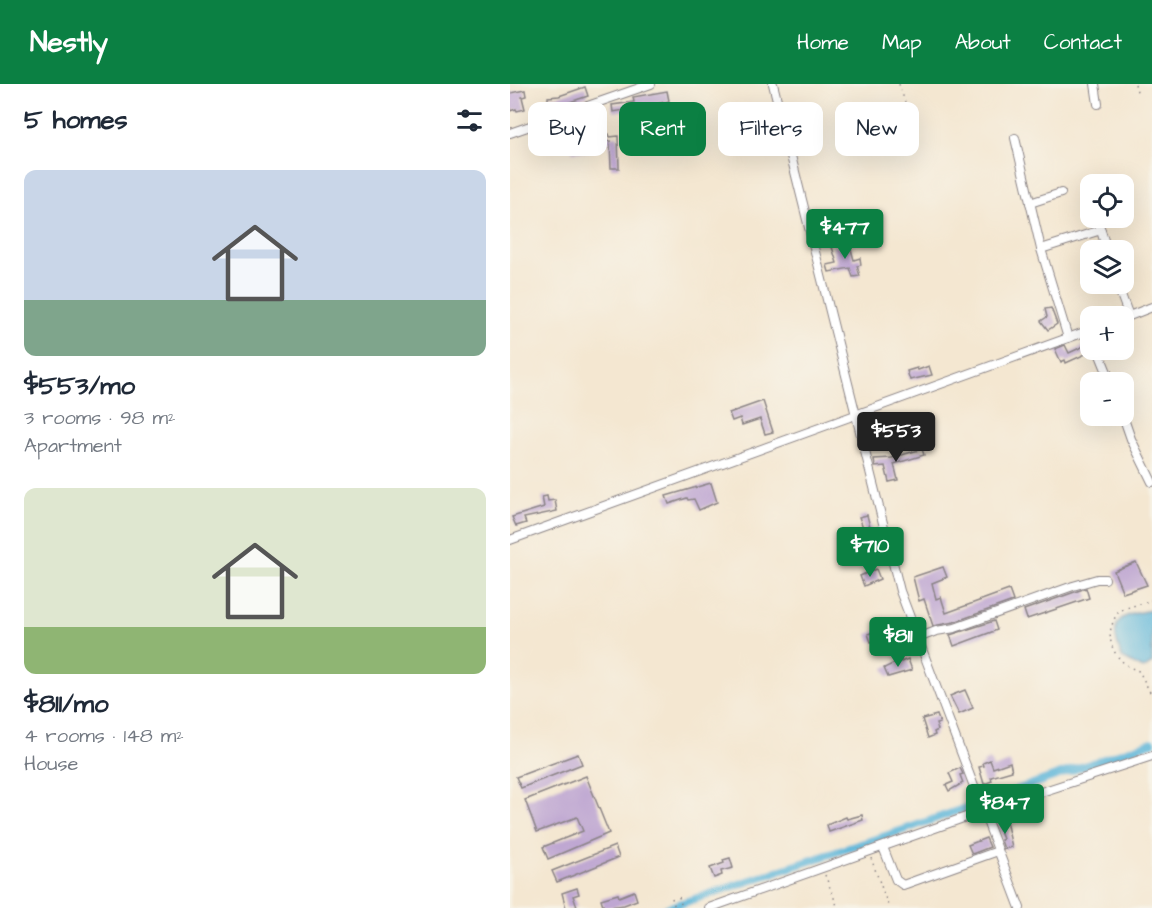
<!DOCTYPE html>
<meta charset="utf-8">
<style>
body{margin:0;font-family:"Architects Daughter",sans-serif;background:#f6f6f7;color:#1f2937;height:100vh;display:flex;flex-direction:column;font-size:22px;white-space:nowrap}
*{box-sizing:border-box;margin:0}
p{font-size:20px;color:#747a83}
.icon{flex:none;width:33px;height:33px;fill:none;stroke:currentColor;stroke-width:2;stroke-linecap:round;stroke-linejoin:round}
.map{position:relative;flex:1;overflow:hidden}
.sheet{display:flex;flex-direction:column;background:#fff;width:510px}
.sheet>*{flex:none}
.guide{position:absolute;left:18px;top:18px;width:534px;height:54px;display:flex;gap:12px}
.buttons{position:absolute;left:570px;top:90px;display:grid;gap:12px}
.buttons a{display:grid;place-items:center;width:54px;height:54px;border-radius:12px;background:#fff;box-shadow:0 6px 24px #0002;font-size:30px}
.price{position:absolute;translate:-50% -51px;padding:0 14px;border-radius:6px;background:#0b8043;color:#fff;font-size:20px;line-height:39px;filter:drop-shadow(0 2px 3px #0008)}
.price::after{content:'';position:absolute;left:50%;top:36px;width:18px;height:14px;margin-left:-9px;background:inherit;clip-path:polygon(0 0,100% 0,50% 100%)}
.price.current{background:#222;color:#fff}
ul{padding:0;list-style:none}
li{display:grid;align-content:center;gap:12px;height:318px;padding:0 24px}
li span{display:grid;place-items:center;height:186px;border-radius:12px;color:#555}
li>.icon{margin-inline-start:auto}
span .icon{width:108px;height:108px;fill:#fffc;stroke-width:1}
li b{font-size:26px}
h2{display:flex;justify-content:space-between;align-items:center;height:72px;padding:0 24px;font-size:26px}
.tag{padding:0 21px;border-radius:12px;background:#fff;box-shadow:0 6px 24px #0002;font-size:21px;line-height:54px}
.tag.current{background:#0b8043;color:#fff}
header{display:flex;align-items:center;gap:36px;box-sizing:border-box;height:84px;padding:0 30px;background:#0b8043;color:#fff}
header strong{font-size:28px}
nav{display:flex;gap:33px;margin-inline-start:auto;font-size:21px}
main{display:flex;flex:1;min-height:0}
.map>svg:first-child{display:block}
.water{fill:#5cb5d9;stroke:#3f6c8a;stroke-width:1.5}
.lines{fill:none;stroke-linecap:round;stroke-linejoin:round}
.canal{stroke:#5cb5d9;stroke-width:8}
.building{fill:#bfa7d2}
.minor-casing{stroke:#8b8486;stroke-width:10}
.path{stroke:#8b8486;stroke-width:1.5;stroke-dasharray:1.5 4.5;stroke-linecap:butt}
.minor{stroke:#fff;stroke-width:8}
</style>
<header>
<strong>Nestly</strong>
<nav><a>Home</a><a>Map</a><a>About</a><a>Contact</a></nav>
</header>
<main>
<section class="sheet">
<h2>5 homes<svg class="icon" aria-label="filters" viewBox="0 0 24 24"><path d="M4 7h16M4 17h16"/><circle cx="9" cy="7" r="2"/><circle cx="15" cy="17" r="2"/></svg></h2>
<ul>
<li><span style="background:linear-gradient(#c9d6e8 70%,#7fa58c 0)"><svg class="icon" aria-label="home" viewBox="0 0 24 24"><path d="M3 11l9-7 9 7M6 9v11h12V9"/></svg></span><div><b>$553/mo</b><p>3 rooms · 98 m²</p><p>Apartment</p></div></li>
<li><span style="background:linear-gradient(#dfe7d0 75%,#8fb573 0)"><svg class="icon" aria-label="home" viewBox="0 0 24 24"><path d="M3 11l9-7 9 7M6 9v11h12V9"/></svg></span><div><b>$811/mo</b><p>4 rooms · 148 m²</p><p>House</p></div></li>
</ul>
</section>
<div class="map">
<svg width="642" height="824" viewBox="0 0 642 824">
<rect width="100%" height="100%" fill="#f7f3e8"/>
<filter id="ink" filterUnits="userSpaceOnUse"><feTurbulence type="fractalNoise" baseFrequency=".0167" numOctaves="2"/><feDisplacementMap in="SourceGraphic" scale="12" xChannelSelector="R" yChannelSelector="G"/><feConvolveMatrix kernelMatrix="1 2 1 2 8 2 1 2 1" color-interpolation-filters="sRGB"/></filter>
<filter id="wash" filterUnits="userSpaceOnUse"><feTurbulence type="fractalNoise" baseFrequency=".008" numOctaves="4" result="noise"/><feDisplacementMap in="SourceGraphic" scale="24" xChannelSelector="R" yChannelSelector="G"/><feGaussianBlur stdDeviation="1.35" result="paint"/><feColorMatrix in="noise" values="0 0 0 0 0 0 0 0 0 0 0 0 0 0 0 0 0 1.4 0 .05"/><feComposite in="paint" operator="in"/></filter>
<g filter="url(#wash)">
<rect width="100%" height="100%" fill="#f4e7d1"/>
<path class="water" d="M642,526V579L633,585L612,574C598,536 606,532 642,526Z"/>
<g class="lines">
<polyline class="canal" points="157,824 396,745 642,658"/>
</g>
<g id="blocks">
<g class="building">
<polygon points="75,3 78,12 51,21 38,21 38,13 49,12"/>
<polygon points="15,6 16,12 12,13 15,25 7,27 6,25 0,27 0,9"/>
<polygon points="157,7 159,17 146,20 147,23 123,28 124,36 117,37 115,26 103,28 102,21 124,18 123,13"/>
<polygon points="87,27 89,36 77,38 78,41 70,42 68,32"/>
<polygon points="73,43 74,51 99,50 100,53 108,52 109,84 101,84 100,57 80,58 79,68 62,68 62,60 66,60 64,45"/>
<polygon points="339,158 344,176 350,174 351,181 347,182 350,192 343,193 340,184 319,188 317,181 327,179 322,163"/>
<polygon points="541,224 547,240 538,246 531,237 537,233 535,225"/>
<polygon points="555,261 559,269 574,262 578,269 556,279 555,276 551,278 545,265"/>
<polygon points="419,282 422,291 400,296 397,287 407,284 408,286"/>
<polygon points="253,317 263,348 255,350 250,335 232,341 230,334 222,337 219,329"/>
<polygon points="412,365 414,371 384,380 388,396 379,398 375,382 365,383 364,375 382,374"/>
<polygon points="201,399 207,418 189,426 184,415 178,416 177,414 159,420 156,412"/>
<polygon points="37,412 38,417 45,416 47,427 14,434 16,439 6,442 2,433 34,423 32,413"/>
<polygon points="357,431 361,447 366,446 369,455 357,458 359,461 354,464 350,454 356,451 349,433"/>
<polygon points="626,478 637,501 613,509 604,487"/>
<polygon points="433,483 437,493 422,499 426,515 431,513 436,529 499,506 503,517 444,538 423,542 414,515 409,517 403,493"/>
<polygon points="366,485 370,495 354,502 350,492"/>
<polygon points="576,504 579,514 517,535 514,526"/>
<polygon points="484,537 487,546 444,562 440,551"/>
<polygon points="386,540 389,548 361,558 358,550"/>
<polygon points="398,575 402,586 378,593 374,584 391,576 391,578"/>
<polygon points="455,606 463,624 449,630 440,612"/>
<polygon points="427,631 430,639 426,640 428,646 424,648 425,651 418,654 412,635"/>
<polygon points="68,670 72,680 11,704 6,693"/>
<polygon points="480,676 483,684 500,678 502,687 481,693 482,697 474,700 469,683 474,682 473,679"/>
<polygon points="450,684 453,690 450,691 453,699 439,707 436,701 443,698 439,689"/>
<polygon points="76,692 99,749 38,775 33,763 73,747 67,733 27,748 15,716"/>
<polygon points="352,731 353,736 319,748 317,741 336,733 337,735"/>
<polygon points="496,737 502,763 494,765 491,756 493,755 487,740"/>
<polygon points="476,754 480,763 462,770 458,761"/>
<polygon points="105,762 109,773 47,798 42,787"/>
<polygon points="220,774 223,784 211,787 212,791 204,794 200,784 214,779 213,776"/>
<polygon points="67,804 69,810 63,812 67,823 56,824 52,809"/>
<polygon points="124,807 127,816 114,821 94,824 91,815 108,810 109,813"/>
</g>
</g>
</g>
<g filter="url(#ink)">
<use href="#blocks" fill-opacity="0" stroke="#8b8486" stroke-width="1.5"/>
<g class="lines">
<g class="minor-casing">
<g id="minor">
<polyline points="263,0 390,507 510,824"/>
<polyline points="585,0 588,20"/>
<polyline points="0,49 141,0"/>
<polyline points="505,54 531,165 558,254"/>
<polyline points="520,119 551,109"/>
<polyline points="587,134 597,166"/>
<polyline points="531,165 591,146"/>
<polyline points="607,200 619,232"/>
<polyline points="614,234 642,223"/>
<polyline points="588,266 601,298"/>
<polyline points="613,332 621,355 642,398"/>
<polyline points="0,456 580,246"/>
<polyline points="408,554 426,547 445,544 563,502 587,495 595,495"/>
<polyline points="373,763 386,796 393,801 488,767"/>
<polyline points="199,824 473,727 642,672"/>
</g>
</g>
<g class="path">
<polyline points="389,0 395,18"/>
<polyline points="625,0 628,11"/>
<path d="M642,516C632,520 619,522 610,527C605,531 603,538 601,544C597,564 610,581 629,587L642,612"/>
<polyline points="361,774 379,824"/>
<polyline points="315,791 328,824"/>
<polyline points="169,813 171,820"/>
<polyline points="162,814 165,824"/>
</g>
<use href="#minor" class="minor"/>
</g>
</g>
</svg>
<div class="buttons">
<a><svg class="icon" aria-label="locate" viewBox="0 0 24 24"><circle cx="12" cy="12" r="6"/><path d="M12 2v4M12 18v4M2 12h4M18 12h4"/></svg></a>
<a><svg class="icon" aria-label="layers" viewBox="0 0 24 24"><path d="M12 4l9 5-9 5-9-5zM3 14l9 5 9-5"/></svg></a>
<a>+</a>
<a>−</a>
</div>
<b class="price" style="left:335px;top:176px">$477</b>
<b class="price current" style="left:386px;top:379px">$553</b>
<b class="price" style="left:360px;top:494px">$710</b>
<b class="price" style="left:388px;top:584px">$811</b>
<b class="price" style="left:495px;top:751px">$847</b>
<div class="guide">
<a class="tag">Buy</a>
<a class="tag current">Rent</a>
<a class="tag">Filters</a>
<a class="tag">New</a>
</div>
</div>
</main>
